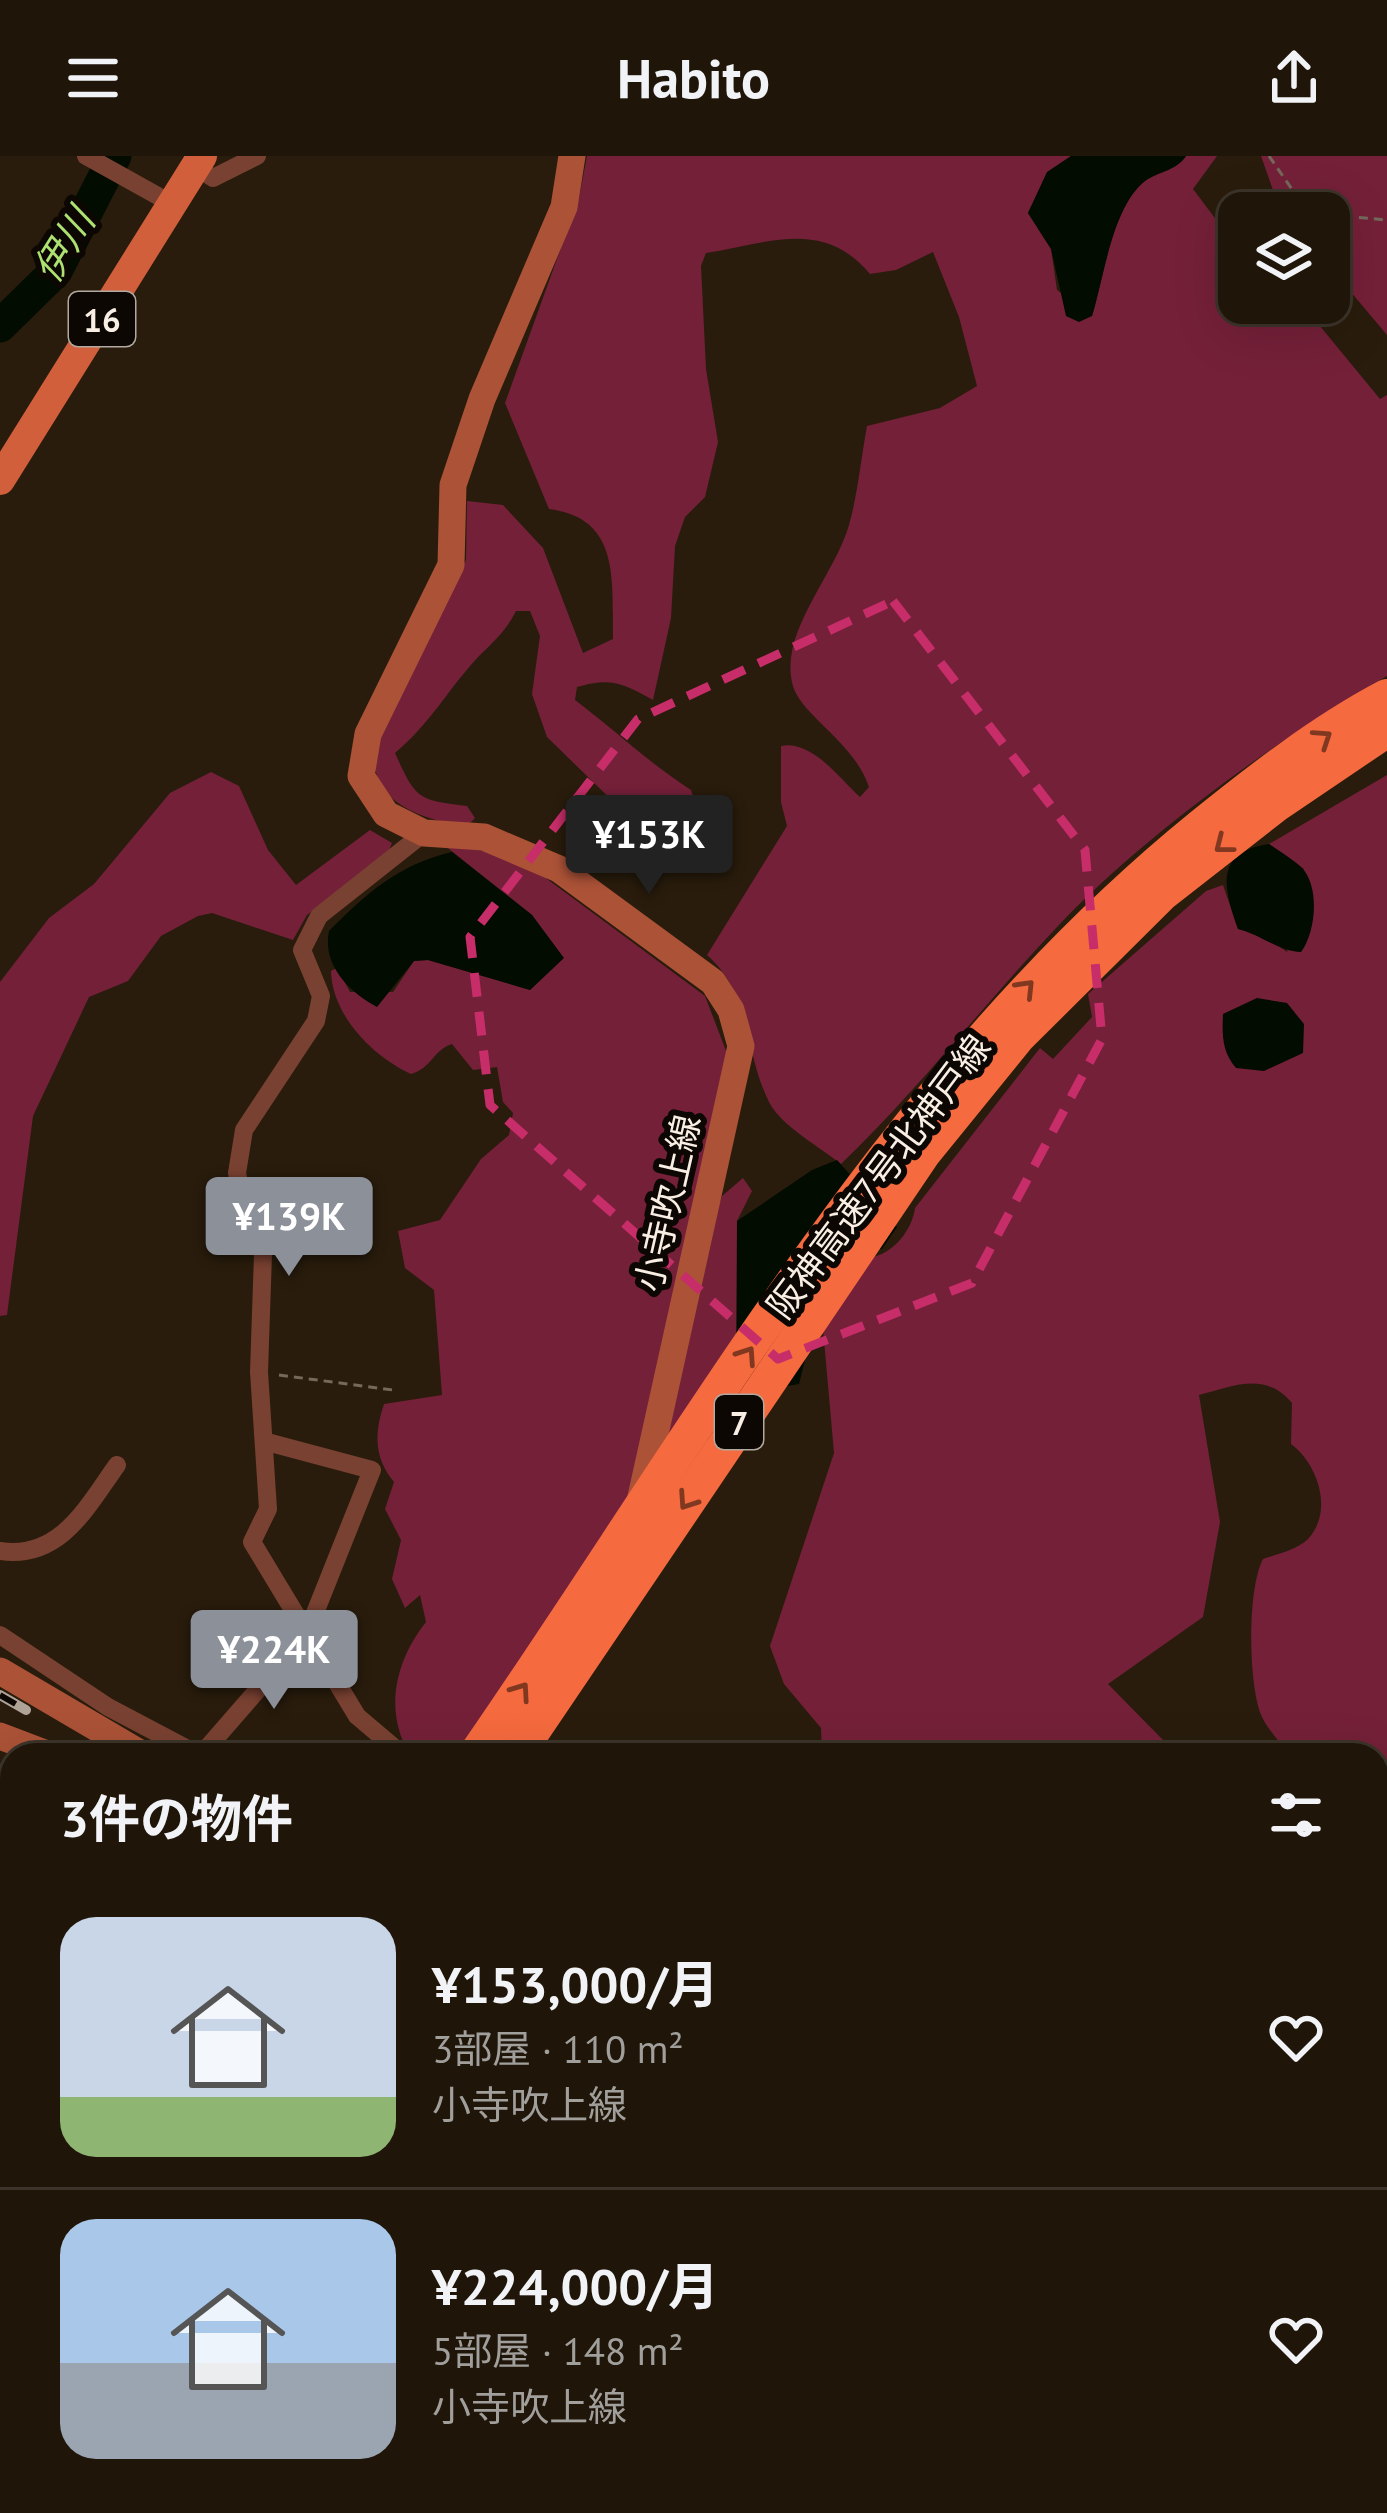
<!DOCTYPE html>
<html lang="ja">
<meta charset="utf-8">
<style>
body{margin:0;font-family:"PT Sans","Noto Sans JP",sans-serif;background:#2c2217;color:#f1f3f6;height:100vh;display:flex;flex-direction:column;font-size:45px;white-space:nowrap}
*{box-sizing:border-box;margin:0}
p{font-size:39px;color:#a19f9c}
.icon{flex:none;width:66px;height:66px;fill:none;stroke:currentColor;stroke-width:2;stroke-linecap:round;stroke-linejoin:round}
.map{position:relative;flex:1;overflow:hidden}
.side{position:absolute;left:0px;top:1587px;width:1389px;height:771px;display:flex;flex-direction:column;background:#1f1509;border-radius:36px 36px 0 0;box-shadow:0 12px 48px #0002,0 0 0 3px #3c342a}
.side>*{flex:none}
.fabs{position:absolute;left:1218px;top:36px;display:grid;gap:24px}
.fabs a{display:grid;place-items:center;width:132px;height:132px;border-radius:24px;background:#1f1509;box-shadow:0 12px 48px #0002,0 0 0 3px #3c342a;font-size:60px}
.price{position:absolute;translate:-50% -102px;padding:0 27px;border-radius:12px;background:#8c9099;color:#fff;font-size:39px;line-height:78px;filter:drop-shadow(0 3px 6px #0008)}
.price::after{content:'';position:absolute;left:50%;top:72px;width:36px;height:27px;margin-left:-18px;background:inherit;clip-path:polygon(0 0,100% 0,50% 100%)}
.price.active{background:#222;color:#fff}
ul{padding:0;list-style:none}
li{display:flex;align-items:center;gap:36px;height:300px;padding:0 60px}
li+li{border-top:3px solid #3c342a}
li span{display:grid;place-items:center;flex:none;width:336px;height:240px;border-radius:36px;color:#555}
li>.icon{margin-inline-start:auto}
span .icon{width:144px;height:144px;fill:#fffc;stroke-width:1}
li b{font-size:51px}
h2{display:flex;justify-content:space-between;align-items:center;height:144px;padding:0 60px;font-size:51px}
header{display:flex;justify-content:space-between;align-items:center;height:156px;padding:0 60px;background:#1f1509;font-size:54px;font-weight:600}
.map>svg:first-child{display:block}
.green{fill:#742039}
.water{fill:#030c00}
.lines{fill:none;stroke-linecap:round;stroke-linejoin:round}
.river{stroke:#030c00;stroke-width:33}
.secondary-tunnel{stroke:#483c2c;stroke-width:27;stroke-dasharray:27 14;stroke-linecap:butt}
.path{stroke:#75695b;stroke-width:3;stroke-dasharray:9 6;stroke-linecap:butt}
.street{stroke:#794131;stroke-width:18}
.secondary{stroke:#ab5237;stroke-width:27}
.primary{stroke:#d25f3b;stroke-width:30}
.highway{stroke:#f56a3e;stroke-width:36}
.rail-casing{stroke:#aea396;stroke-width:10}
.rail{stroke:#0d0703;stroke-width:6;stroke-dasharray:18;stroke-linecap:butt}
.oneway{stroke:#813820}
.marked{fill:none;stroke:#c72d69;stroke-width:9;stroke-dasharray:24 15;stroke-linejoin:round}
.labels{text-anchor:middle;dominant-baseline:central;stroke-width:12;stroke-linejoin:round;paint-order:stroke}
.shield{fill:#0d0703;stroke:#b2a9a0;stroke-width:3}
.shield-label{font-size:33px;font-weight:bold;fill:#f8eee4}
.street-label{font-size:36px;fill:#f8eee4;stroke:#0d0703}
.water-label{font-size:39px;font-style:italic;fill:#ade172;stroke:#0d0703}
</style>
<header><svg class="icon" aria-label="menu" viewBox="0 0 24 24"><path d="M4 6h16M4 12h16M4 18h16"/></svg>Habito<svg class="icon" aria-label="share" viewBox="0 0 24 24"><path d="M12 15V3M7 8l5-5 5 5M5 13v7h14v-7"/></svg></header>
<div class="map">
<svg width="1387" height="2357" viewBox="0 0 1387 2357">
<rect width="100%" height="100%" fill="#291c0c"/>
<g class="green">
<path d="M587,0H1071L1047,17L1028,57L1051,93L1057,134L1092,160C1104,121 1112,51 1145,25C1159,15 1176,15 1186,0H1217L1193,33L1239,94V147H1279L1294,166L1315,164L1380,243L1387,239V520C1279,582 1144,679 1058,770C984,848 919,933 841,1008C820,991 780,969 769,946C743,894 753,840 707,799L787,670L781,646V590C812,584 839,622 860,641L869,631C854,586 801,559 793,530C778,477 834,421 849,369C858,337 861,302 867,270L940,252L977,230L959,161L933,96L896,114L870,118C823,62 769,87 706,97L701,110L706,213L718,286L705,341L685,361L675,390L671,462L653,544C623,527 611,521 577,531L575,544C615,574 649,607 691,634L696,649L671,666L628,660L547,581L532,538L540,480L530,455H516C505,476 495,484 479,500C448,533 431,567 395,597C416,643 417,644 467,650L475,662L465,672C410,658 369,647 372,581L466,404L467,345L503,349L543,392L583,497L613,483C612,425 621,362 549,353L505,247L579,42Z"/>
<polygon points="1261,0 1387,0 1387,179 1329,110 1329,57 1281,57"/>
<polygon points="211,616 239,630 268,694 296,729 370,674 392,687 387,699 307,759 293,784 212,757 198,760 161,780 128,825 89,841 33,960 7,1159 0,1160 0,826 49,762 94,728 170,637"/>
<path d="M1387,619V1644L1377,1646V1599H1290C1281,1587 1268,1574 1262,1561C1248,1530 1247,1433 1263,1403C1277,1398 1297,1394 1308,1383C1334,1355 1318,1308 1291,1288L1292,1247C1265,1215 1234,1230 1199,1239L1220,1366L1203,1461L1108,1528L1163,1584L1202,1599H822L821,1572L784,1528L770,1490L834,1297L823,1173L872,1101C894,1097 912,1074 915,1052L1040,892L1053,903L1092,861L1088,838L1206,735L1223,729L1238,773L1264,779L1287,796L1304,713L1269,688Z"/>
<path d="M444,689L488,693L543,720L705,840L728,900L633,1340L461,1599H410C383,1554 396,1504 426,1466L420,1439L405,1452L392,1423L401,1384L385,1353L394,1326C374,1302 374,1277 384,1248L442,1239L434,1134L405,1112L398,1075L440,1064L481,1003L509,979L513,957L503,946L497,911L473,914L452,888C433,894 432,912 411,918C372,900 332,859 331,815L337,812L350,836H393L414,805L428,804L530,834L563,802L532,759Z"/>
<polygon points="743,1022 752,1035 737,1065 737,1183 660,1302 702,1096 722,1040"/>
<polygon points="0,1856 12,1879 12,2183 0,2191"/>
<polygon points="40,2346 468,2346 447,2357 33,2357"/>
<polygon points="480,2346 903,2346 895,2357 487,2357"/>
</g>
<g class="water">
<path d="M1071,0H1186C1176,15 1159,15 1145,25C1112,51 1104,122 1092,160L1079,166L1066,160L1051,93L1028,57L1047,16Z"/>
<path d="M1269,688C1279,695 1293,703 1302,712C1320,731 1316,776 1301,796C1279,796 1260,778 1238,773C1224,733 1213,696 1269,688Z"/>
<path d="M452,696L532,759L564,802L530,834L428,804L414,805L377,851C349,836 322,809 329,775C368,736 398,709 452,696Z"/>
<path d="M1257,842L1287,847L1304,868L1303,897L1264,915L1236,912C1222,896 1222,879 1223,858Z"/>
<polygon points="837,1004 897,1071 882,1093 857,1095 816,1160 799,1228 736,1239 737,1065 812,1014"/>
</g>
<g class="lines">
<polyline class="river" points="0,170 56,115 115,0"/>
<g class="secondary-tunnel">
<polyline points="1377,2149 1387,2156"/>
<polyline points="1377,2252 1387,2259"/>
</g>
<g class="path">
<polyline points="1269,0 1296,39 1321,57"/>
<polyline points="1329,59 1387,64"/>
<polyline points="279,1219 393,1234"/>
</g>
<g class="street">
<polyline points="86,0 174,49"/>
<polyline points="196,11 213,22 257,0"/>
<path d="M0,1395C60,1404 87,1351 117,1309"/>
<polyline points="0,1479 108,1551 199,1599"/>
<polyline points="201,1599 307,1477 372,1314 267,1286"/>
<polyline points="403,1599 357,1560 252,1386 268,1353 259,1216 263,1098 245,1055 237,1017 244,974 316,865 321,840 302,794 319,760 424,677"/>
<polyline points="0,1619 12,1623"/>
<polyline points="0,1706 12,1710"/>
<polyline points="1377,1890 1387,1875"/>
<polyline points="1377,2286 1387,2278"/>
<polyline points="1083,2346 1098,2357"/>
<polyline points="991,2357 997,2346"/>
<polyline points="1279,2357 1294,2346"/>
</g>
<g class="secondary">
<polyline points="572,0 564,51 482,243 453,329 451,409 368,578 361,620 386,658 424,677 484,681 559,713 713,826 731,854 741,890 641,1341"/>
<polyline points="0,1515 143,1599"/>
<polyline points="0,1580 50,1599"/>
<polyline points="545,2346 552,2357"/>
</g>
<polyline class="primary" points="0,324 202,0"/>
<g class="highway">
<path d="M476,1599C699,1277 893,921 1201,671C1259,624 1321,576 1387,541"/>
<polyline points="516,1599 923,997 1018,880 1162,737 1276,648 1387,573"/>
<polyline points="0,2298 12,2281"/>
<polyline points="0,2346 12,2329"/>
</g>
<g class="rail-casing">
<polyline id="rail" points="0,1539 26,1554"/>
</g>
<use href="#rail" class="rail"/>
</g>
<defs><path id="oneway-chevron" d="M-2-3.5L2.5 0L-2 3.5" fill="none" stroke-width="1.6" stroke-linecap="round" stroke-linejoin="round" transform="scale(3)"/></defs>
<g class="oneway">
<use href="#oneway-chevron" transform="translate(1323 582) rotate(-34)"/>
<use href="#oneway-chevron" transform="translate(1223 689) rotate(142)"/>
<use href="#oneway-chevron" transform="translate(1026 832) rotate(-46)"/>
<use href="#oneway-chevron" transform="translate(747 1199) rotate(-56)"/>
<use href="#oneway-chevron" transform="translate(687 1345) rotate(124)"/>
<use href="#oneway-chevron" transform="translate(521 1535) rotate(-55)"/>
</g>
<path class="marked" d="M893,445L1085,694L1102,883L972,1127L778,1203L490,949L470,781L638,563Z"/>
<g class="labels">
<g class="shield">
<rect x="69" y="136" width="66" height="54" rx="9"/>
<rect x="715" y="1239" width="48" height="54" rx="9"/>
</g>
<g class="shield-label">
<text x="102" y="163">16</text>
<text x="739" y="1266">7</text>
</g>
<g class="street-label">
<text transform="translate(878 1020) rotate(-53)">阪神高速7号北神戸線</text>
<text transform="translate(667 1047) rotate(-77)">小寺吹上線</text>
</g>
<g class="water-label">
<text transform="translate(63 89) rotate(-58)">伊川</text>
</g>
</g>
</svg>
<div class="fabs">
<a><svg class="icon" aria-label="layers" viewBox="0 0 24 24"><path d="M12 4l9 5-9 5-9-5zM3 14l9 5 9-5"/></svg></a>
</div>
<b class="price active" style="left:649px;top:741px">¥153K</b>
<b class="price" style="left:289px;top:1123px">¥139K</b>
<b class="price" style="left:274px;top:1556px">¥224K</b>
<section class="side">
<h2>3件の物件<svg class="icon" aria-label="filters" viewBox="0 0 24 24"><path d="M4 7h16M4 17h16"/><circle cx="9" cy="7" r="2"/><circle cx="15" cy="17" r="2"/></svg></h2>
<ul>
<li><span style="background:linear-gradient(#c9d6e8 75%,#8fb573 0)"><svg class="icon" aria-label="home" viewBox="0 0 24 24"><path d="M3 11l9-7 9 7M6 9v11h12V9"/></svg></span><div><b>¥153,000/月</b><p>3部屋 · 110 m²</p><p>小寺吹上線</p></div><svg class="icon" aria-label="heart" viewBox="0 0 24 24"><path d="M12 20l-8-8c-3-5 5-10 8-4 3-6 11-1 8 4z"/></svg></li>
<li><span style="background:linear-gradient(#a9c7e8 60%,#9aa5b1 0)"><svg class="icon" aria-label="home" viewBox="0 0 24 24"><path d="M3 11l9-7 9 7M6 9v11h12V9"/></svg></span><div><b>¥224,000/月</b><p>5部屋 · 148 m²</p><p>小寺吹上線</p></div><svg class="icon" aria-label="heart" viewBox="0 0 24 24"><path d="M12 20l-8-8c-3-5 5-10 8-4 3-6 11-1 8 4z"/></svg></li>
</ul>
</section>
</div>
